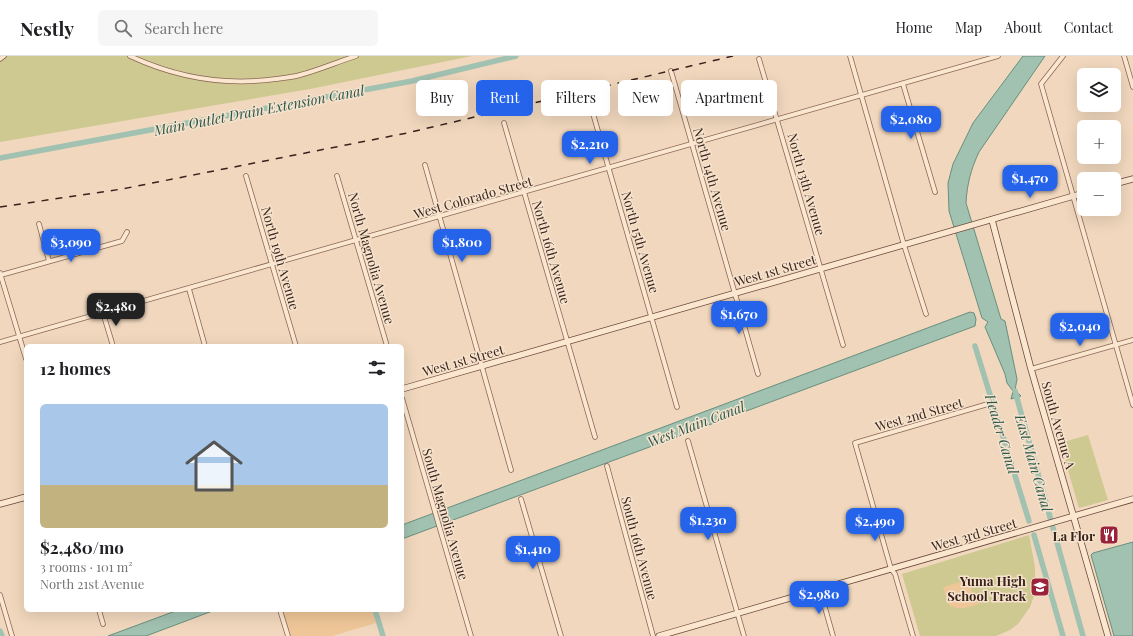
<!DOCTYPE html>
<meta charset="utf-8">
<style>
body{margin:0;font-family:"Playfair Display",serif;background:#f6f6f6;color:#202124;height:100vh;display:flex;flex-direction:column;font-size:15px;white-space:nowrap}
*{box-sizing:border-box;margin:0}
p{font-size:13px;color:#757577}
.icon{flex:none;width:22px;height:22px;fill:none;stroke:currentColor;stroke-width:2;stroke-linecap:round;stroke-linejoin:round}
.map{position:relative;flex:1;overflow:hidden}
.side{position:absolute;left:24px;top:288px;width:380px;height:268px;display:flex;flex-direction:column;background:#fff;border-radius:6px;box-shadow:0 4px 16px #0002}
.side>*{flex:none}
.banner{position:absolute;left:416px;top:24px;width:380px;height:36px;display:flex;gap:8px}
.buttons{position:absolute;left:1077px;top:12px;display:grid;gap:8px}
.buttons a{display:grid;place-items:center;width:44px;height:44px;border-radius:6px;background:#fff;box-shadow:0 4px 16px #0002;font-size:20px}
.price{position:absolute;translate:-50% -34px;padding:0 9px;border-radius:8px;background:#2563eb;color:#fff;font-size:13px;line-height:26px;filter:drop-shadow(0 1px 2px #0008)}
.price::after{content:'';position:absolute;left:50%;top:24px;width:12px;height:9px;margin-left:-6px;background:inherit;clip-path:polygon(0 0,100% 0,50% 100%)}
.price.current{background:#222;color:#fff}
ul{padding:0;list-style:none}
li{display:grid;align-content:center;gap:8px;height:212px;padding:0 16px}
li+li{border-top:1px solid #e0e0e0}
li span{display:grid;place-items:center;height:124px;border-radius:6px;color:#555}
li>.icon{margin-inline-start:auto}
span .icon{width:72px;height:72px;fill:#fffc;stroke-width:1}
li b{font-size:17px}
h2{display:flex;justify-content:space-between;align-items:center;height:48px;padding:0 16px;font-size:17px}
.chip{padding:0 14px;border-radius:6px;background:#fff;box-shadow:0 4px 16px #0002;font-size:14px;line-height:36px}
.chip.current{background:#2563eb;color:#fff}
header{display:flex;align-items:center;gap:24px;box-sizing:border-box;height:56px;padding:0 20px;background:#fff;border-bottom:1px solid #e0e0e0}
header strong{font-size:19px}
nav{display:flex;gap:22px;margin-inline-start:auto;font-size:14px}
.search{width:280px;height:36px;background:#f6f6f6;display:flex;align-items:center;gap:10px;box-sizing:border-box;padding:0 14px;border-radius:6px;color:#757577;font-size:15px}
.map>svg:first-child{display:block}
.green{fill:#cec991}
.sand{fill:#eec698}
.water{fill:#a1c1b1;stroke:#688f7e}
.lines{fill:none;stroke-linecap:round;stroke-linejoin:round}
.canal{stroke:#a1c1b1;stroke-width:5.5}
.street-casing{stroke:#896655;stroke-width:5.5}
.secondary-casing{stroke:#6a4839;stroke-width:7}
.street{stroke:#fbe6d0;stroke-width:4}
.secondary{stroke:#fbe6d0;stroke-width:5.5}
.rail{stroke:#37231b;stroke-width:1.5;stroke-dasharray:7 7;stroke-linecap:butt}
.labels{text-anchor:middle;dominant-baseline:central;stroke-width:3;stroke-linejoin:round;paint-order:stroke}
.street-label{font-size:13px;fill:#37231b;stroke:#f7e3cd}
.poi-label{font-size:13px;font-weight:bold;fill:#37231b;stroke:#f7e3cd;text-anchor:end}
.water-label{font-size:14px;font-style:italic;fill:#29584c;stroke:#f7e3cd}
</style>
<header>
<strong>Nestly</strong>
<div class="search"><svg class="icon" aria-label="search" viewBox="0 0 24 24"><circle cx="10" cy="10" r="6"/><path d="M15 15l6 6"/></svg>Search here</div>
<nav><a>Home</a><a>Map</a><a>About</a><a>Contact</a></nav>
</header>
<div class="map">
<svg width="1133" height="580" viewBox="0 0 1133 580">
<rect width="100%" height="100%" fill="#f0d7bd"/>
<g class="green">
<polygon points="0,0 472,0 310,33 0,86"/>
<polygon points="1088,379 1108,444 1079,452 1060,387"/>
<polygon points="1029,479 1035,511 1035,537 1030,551 1018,568 1010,574 996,580 920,580 902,518"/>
</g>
<g class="sand">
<path d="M967,524L969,526L973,540L976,539L979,548C968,551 958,556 948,548L943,531Z"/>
<polygon points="282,554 373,554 376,567 332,580 291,580"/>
</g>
<g class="water">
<path d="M1023,0H1045L979,96C971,113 967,128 966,147L1001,263L1005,265L1017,323L1015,334L1021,340L1011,343L1013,335L1007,327L1005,318L985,271L988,266L982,262L949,155L948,127L953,108L973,67Z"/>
<polygon points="970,256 974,257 976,263 975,270 402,483 402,469"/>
<polygon points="1133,486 1133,580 1114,580 1091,499 1093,497"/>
<polygon points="178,554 215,554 146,580 108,580"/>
</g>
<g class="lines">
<g class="canal">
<polyline points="0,102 412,25 516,0"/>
<polyline points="975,290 1029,465"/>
<polyline points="1015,335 1083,580"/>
<polyline points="1034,479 1063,580"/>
<polyline points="375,554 383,580"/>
<polyline points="0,575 2,580"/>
</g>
<g class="street-casing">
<g id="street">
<path d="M130,0C177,22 225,30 276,23C284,22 293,21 300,19C319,14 337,6 356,0"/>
<polyline points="850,0 904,189 926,258"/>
<polyline points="1063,0 1041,28 1133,349"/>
<polyline points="1124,0 1133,31"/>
<polyline points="0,3 4,0"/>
<polyline points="759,3 843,289"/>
<polyline points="671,15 758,318"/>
<polyline points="903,28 935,136"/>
<polyline points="590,47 677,351"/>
<polyline points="504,67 595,381"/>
<polyline points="425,109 511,414"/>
<polyline points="246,120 296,290"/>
<polyline points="337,120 387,290"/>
<polyline points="39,168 49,205"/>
<polyline points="0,217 26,303"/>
<polyline points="1,219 122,185 127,176"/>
<polyline points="189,233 205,290"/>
<polyline points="103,257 113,290"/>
<polyline points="0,286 998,0"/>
<polyline points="1031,313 1133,284"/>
<polyline points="402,342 471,580"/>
<polyline points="688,385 744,580"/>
<polyline points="607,410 653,580"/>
<polyline points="521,443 561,580"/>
<polyline points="820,534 833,580"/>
<polyline points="0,539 12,580"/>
<polyline points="99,554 103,568"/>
<polyline points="280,554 288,580"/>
<polyline points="913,580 895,518 891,513 855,387 988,348"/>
</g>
</g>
<g class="secondary-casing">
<g id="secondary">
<polyline points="1114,128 1133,123"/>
<polyline points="992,164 1031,313 1108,580"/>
<polyline points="402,333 1084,137"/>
<polyline points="0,448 26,441"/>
<polyline points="659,580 1133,443"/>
</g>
</g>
<use href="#street" class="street"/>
<use href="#secondary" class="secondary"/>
<polyline class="rail" points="0,151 122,133 407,77 733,0"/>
</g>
<defs>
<g id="restaurant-square" transform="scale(1)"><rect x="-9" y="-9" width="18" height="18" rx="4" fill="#9b223b" stroke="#f7e3cd"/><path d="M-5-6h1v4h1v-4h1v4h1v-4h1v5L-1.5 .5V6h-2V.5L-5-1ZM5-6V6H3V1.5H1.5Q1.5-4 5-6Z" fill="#fff"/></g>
<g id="school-square" transform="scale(1)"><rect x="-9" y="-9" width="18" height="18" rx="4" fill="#9b223b" stroke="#f7e3cd"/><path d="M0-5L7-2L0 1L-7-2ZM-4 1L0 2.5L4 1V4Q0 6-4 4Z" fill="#fff"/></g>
</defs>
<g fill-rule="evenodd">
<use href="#restaurant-square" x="1109" y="479"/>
<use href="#school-square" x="1040" y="531"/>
</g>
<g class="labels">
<g class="street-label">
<text transform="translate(713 123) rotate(74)">North 14th Avenue</text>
<text transform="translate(807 128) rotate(74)">North 13th Avenue</text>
<text transform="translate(473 141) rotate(-16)">West Colorado Street</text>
<text transform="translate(641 186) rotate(74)">North 15th Avenue</text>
<text transform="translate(552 196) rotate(74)">North 16th Avenue</text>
<text transform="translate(281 202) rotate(74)">North 19th Avenue</text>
<text transform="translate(372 202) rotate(74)">North Magnolia Avenue</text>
<text transform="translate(775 214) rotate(-16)">West 1st Street</text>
<text transform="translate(463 304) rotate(-16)">West 1st Street</text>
<text transform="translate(919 358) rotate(-16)">West 2nd Street</text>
<text transform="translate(1059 369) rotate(74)">South Avenue A</text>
<text transform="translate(446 458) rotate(74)">South Magnolia Avenue</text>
<text transform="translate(974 478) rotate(-16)">West 3rd Street</text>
<text transform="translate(640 492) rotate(75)">South 16th Avenue</text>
</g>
<g class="poi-label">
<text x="1095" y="479">La Flor</text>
<text x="1026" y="524">Yuma High<tspan x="1026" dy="15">School Track</tspan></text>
</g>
<g class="water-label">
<text transform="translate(259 54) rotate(-11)">Main Outlet Drain Extension Canal</text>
<text transform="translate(696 368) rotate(-21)">West Main Canal</text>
<text transform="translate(1002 378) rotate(73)">Header Canal</text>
<text transform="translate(1034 407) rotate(74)">East Main Canal</text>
</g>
</g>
</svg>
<div class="buttons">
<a><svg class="icon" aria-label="layers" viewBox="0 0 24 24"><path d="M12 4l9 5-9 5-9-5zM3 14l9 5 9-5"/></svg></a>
<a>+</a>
<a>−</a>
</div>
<b class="price" style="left:911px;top:84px">$2,080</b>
<b class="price" style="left:590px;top:109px">$2,210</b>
<b class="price" style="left:1030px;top:143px">$1,470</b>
<b class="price" style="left:71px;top:207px">$3,090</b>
<b class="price" style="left:462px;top:207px">$1,800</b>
<b class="price current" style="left:116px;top:271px">$2,480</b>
<b class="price" style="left:739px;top:279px">$1,670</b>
<b class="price" style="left:1080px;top:291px">$2,040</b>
<b class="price" style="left:708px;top:485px">$1,230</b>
<b class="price" style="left:875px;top:486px">$2,490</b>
<b class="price" style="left:533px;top:514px">$1,410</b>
<b class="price" style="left:819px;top:559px">$2,980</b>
<div class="banner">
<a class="chip">Buy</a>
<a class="chip current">Rent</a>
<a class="chip">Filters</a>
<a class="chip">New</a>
<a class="chip">Apartment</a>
</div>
<section class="side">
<h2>12 homes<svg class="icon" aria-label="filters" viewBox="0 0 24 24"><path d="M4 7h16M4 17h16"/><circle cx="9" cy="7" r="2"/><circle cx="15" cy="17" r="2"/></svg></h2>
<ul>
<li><span style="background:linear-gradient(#a9c7e8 65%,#c2b280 0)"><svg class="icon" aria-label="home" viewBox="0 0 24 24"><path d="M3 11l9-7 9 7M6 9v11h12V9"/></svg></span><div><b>$2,480/mo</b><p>3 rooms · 101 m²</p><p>North 21st Avenue</p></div></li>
</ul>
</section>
</div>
